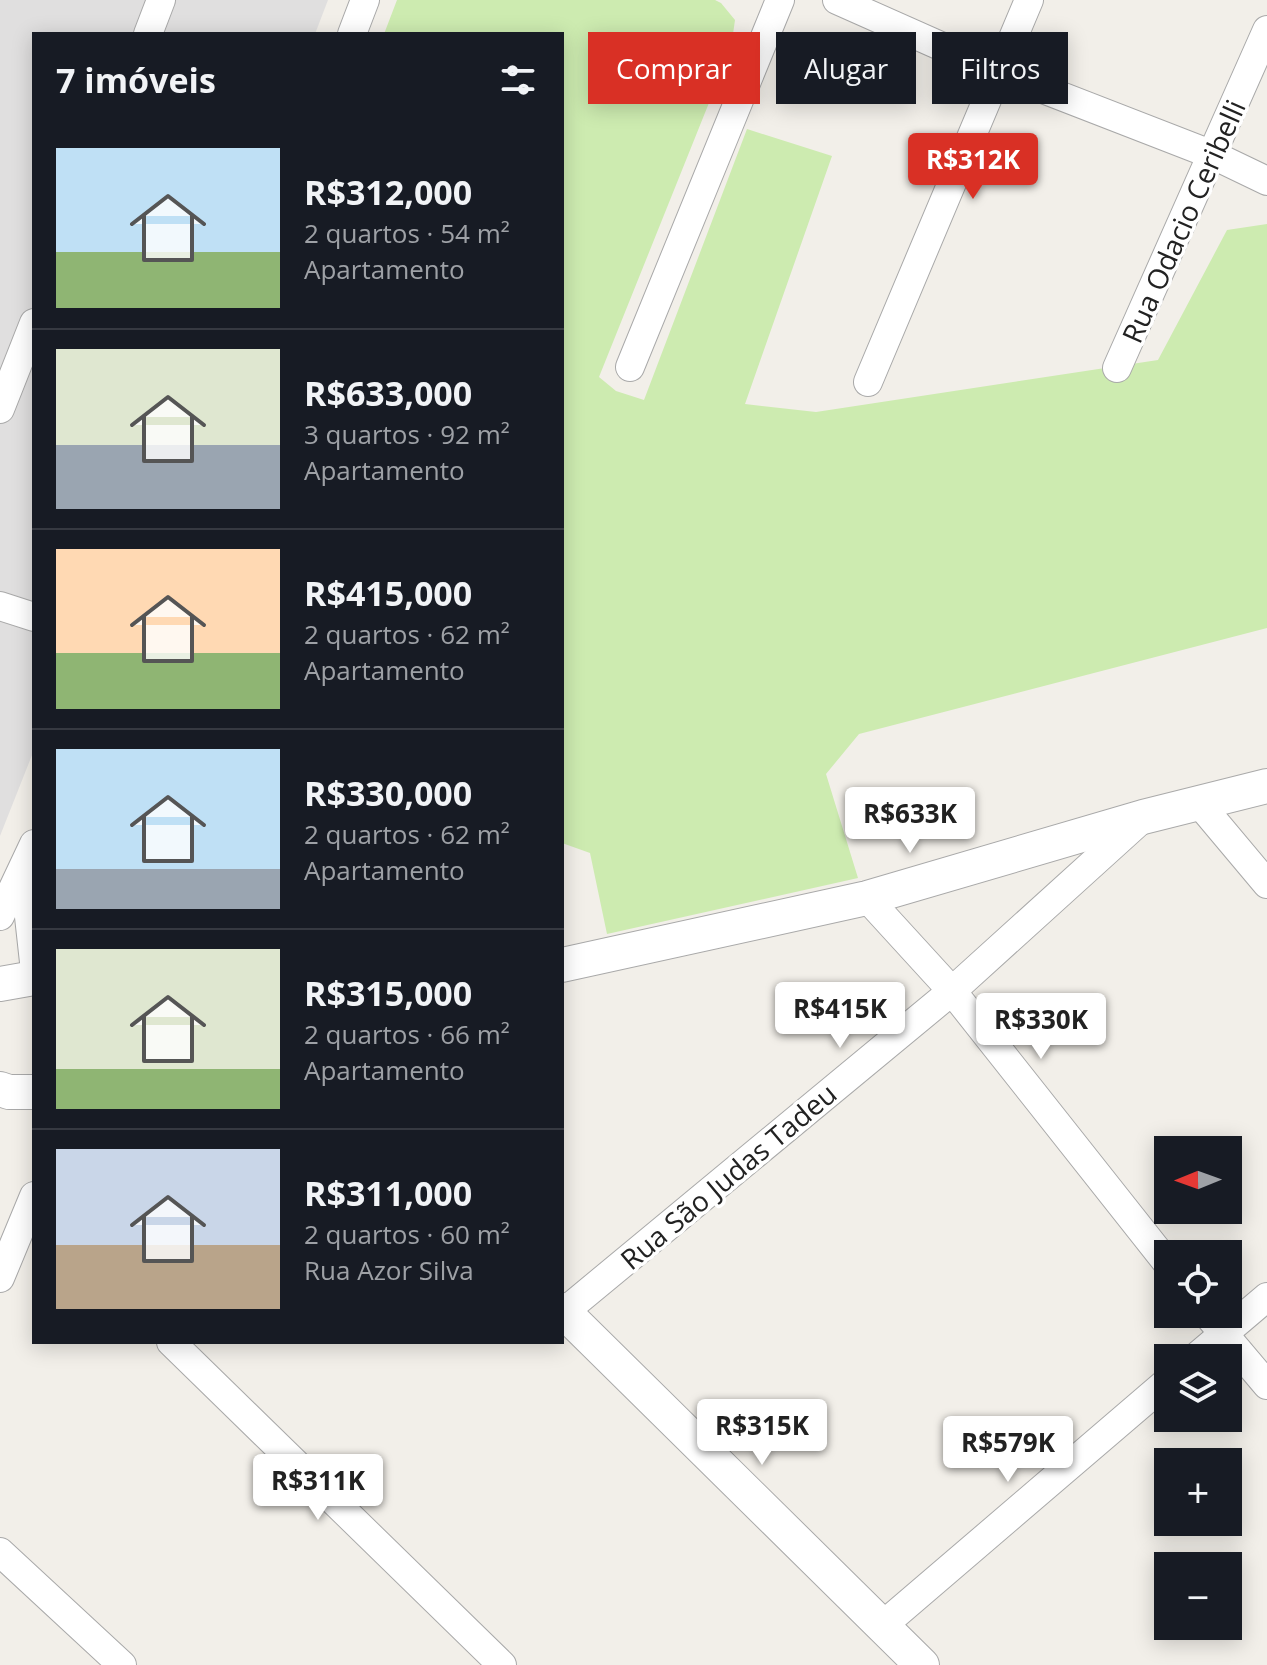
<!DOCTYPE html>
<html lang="pt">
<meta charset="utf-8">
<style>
body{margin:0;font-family:"Open Sans",sans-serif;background:#242831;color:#f1f3f6;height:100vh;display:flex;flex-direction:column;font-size:30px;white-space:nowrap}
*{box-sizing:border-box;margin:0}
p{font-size:26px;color:#9ea1a6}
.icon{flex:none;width:44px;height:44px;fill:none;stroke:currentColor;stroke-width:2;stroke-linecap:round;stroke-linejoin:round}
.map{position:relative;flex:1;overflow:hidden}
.details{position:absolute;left:32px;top:32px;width:532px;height:1312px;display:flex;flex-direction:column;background:#171b24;border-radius:0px;box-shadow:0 4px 20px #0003}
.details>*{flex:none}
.banner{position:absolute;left:588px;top:32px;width:558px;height:72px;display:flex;gap:16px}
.needle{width:52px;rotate:269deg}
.controls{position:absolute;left:1154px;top:1136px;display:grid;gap:16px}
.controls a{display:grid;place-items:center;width:88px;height:88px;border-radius:0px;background:#171b24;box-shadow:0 4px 20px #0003;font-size:40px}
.price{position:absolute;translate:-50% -68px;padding:0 18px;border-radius:8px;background:#fff;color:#222;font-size:26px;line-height:52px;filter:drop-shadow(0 2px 4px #0008)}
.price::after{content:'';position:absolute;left:50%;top:48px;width:24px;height:18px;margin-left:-12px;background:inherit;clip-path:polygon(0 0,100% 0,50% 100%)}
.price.on{background:#d93025;color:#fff}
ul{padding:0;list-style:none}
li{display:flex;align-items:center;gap:24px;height:200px;padding:0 24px}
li+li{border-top:2px solid #363941}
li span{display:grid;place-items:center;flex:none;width:224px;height:160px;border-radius:0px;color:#555}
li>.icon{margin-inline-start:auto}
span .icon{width:96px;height:96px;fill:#fffc;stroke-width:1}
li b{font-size:34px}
h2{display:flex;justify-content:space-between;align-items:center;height:96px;padding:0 24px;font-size:34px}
.tag{padding:0 28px;border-radius:0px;background:#171b24;box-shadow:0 4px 20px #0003;font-size:28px;line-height:72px}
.tag.on{background:#d93025;color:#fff}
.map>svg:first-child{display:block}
.residential{fill:#e0dfdf}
.grass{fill:#cdebb0}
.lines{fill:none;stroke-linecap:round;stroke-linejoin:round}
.minor-casing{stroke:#a9a9a9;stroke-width:30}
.tertiary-casing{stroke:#a9a9a9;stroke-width:36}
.minor{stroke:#fff;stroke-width:28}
.tertiary{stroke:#fff;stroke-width:34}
.labels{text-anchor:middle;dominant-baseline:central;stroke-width:7;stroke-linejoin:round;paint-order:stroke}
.street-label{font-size:28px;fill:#222;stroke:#fff}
</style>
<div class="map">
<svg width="1267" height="1665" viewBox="0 0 1267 1665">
<rect width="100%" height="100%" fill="#f2efe9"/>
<polygon class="residential" points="0,0 328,0 315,34 34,34 34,750 0,836"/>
<polygon class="grass" points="397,0 715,0 721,3 735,20 731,48 599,377 616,391 644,400 747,129 832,156 745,404 816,412 1158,360 1227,230 1267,224 1267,628 859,734 826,774 858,878 607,934 590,853 562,843 562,34 384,34"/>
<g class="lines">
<g class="minor-casing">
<g id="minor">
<polyline points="837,0 999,72 1213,155 1267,181"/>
<polyline points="148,34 161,0"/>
<polyline points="352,34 365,0"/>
<polyline points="630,367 780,0"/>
<polyline points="1117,368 1267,30"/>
<polyline points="868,382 1029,0"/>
<polyline points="0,409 34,323"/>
<polyline points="0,606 34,617"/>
<polyline points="1199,803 1267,884"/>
<polyline points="24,871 34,962"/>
<polyline points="867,898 952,991 1168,1264"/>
<polyline points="0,916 34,844"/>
<polyline points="0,1278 34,1196"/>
<polyline points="564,1312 952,991 1143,818"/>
<polyline points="1207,1314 1267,1385"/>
<polyline points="171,1342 502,1665"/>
<polyline points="1195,1358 1267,1297"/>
<polyline points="0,1552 122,1665"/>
<polyline points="882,1626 1168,1381"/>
</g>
</g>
<g class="tertiary-casing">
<g id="tertiary">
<polyline points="562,965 867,898 1143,817 1267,786"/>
<polyline points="0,984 34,978"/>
<polyline points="0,1089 9,1092 34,1092"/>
<polyline points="562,1310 922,1665"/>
</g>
</g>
<use href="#minor" class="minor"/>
<use href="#tertiary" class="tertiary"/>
</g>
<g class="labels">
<g class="street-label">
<text transform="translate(1183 221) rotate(-66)">Rua Odacio Ceribelli</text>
<text transform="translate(728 1176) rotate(-40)">Rua São Judas Tadeu</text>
</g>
</g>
</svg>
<div class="controls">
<a><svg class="needle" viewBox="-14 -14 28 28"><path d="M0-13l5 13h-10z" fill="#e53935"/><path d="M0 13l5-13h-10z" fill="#9ea1a6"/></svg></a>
<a><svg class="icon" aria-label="locate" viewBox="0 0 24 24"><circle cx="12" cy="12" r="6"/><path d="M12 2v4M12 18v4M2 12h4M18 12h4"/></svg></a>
<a><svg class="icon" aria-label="layers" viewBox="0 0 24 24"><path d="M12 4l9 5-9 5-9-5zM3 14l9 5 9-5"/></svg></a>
<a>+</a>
<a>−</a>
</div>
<b class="price on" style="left:973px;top:201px">R$312K</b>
<b class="price" style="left:910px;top:855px">R$633K</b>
<b class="price" style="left:840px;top:1050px">R$415K</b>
<b class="price" style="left:1041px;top:1061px">R$330K</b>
<b class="price" style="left:762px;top:1467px">R$315K</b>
<b class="price" style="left:1008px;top:1484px">R$579K</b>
<b class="price" style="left:318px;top:1522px">R$311K</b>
<div class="banner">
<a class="tag on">Comprar</a>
<a class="tag">Alugar</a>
<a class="tag">Filtros</a>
</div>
<section class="details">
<h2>7 imóveis<svg class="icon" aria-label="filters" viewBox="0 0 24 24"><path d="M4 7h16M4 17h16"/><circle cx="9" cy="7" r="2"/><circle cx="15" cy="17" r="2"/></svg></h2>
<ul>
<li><span style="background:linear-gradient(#bfe0f5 65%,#8fb573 0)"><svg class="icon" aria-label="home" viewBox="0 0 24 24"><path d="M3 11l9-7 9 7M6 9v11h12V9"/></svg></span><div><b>R$312,000</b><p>2 quartos · 54 m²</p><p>Apartamento</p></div></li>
<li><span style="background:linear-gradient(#dfe7d0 60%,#9aa5b1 0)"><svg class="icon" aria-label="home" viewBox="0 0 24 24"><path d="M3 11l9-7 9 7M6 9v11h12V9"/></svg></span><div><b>R$633,000</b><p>3 quartos · 92 m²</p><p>Apartamento</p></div></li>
<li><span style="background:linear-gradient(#ffd9b3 65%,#8fb573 0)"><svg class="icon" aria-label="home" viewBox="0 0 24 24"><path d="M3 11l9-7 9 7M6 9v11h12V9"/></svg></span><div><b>R$415,000</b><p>2 quartos · 62 m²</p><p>Apartamento</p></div></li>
<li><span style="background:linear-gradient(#bfe0f5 75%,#9aa5b1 0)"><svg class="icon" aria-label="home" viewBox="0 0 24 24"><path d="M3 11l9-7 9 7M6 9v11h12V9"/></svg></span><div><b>R$330,000</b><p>2 quartos · 62 m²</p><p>Apartamento</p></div></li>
<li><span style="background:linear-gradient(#dfe7d0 75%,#8fb573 0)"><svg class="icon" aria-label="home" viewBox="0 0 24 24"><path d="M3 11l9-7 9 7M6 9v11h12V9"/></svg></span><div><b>R$315,000</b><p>2 quartos · 66 m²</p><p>Apartamento</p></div></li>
<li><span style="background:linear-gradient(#c9d6e8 60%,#b9a48a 0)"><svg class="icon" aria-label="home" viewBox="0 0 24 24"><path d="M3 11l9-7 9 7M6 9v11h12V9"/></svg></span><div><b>R$311,000</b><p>2 quartos · 60 m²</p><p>Rua Azor Silva</p></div></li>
</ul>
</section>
</div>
